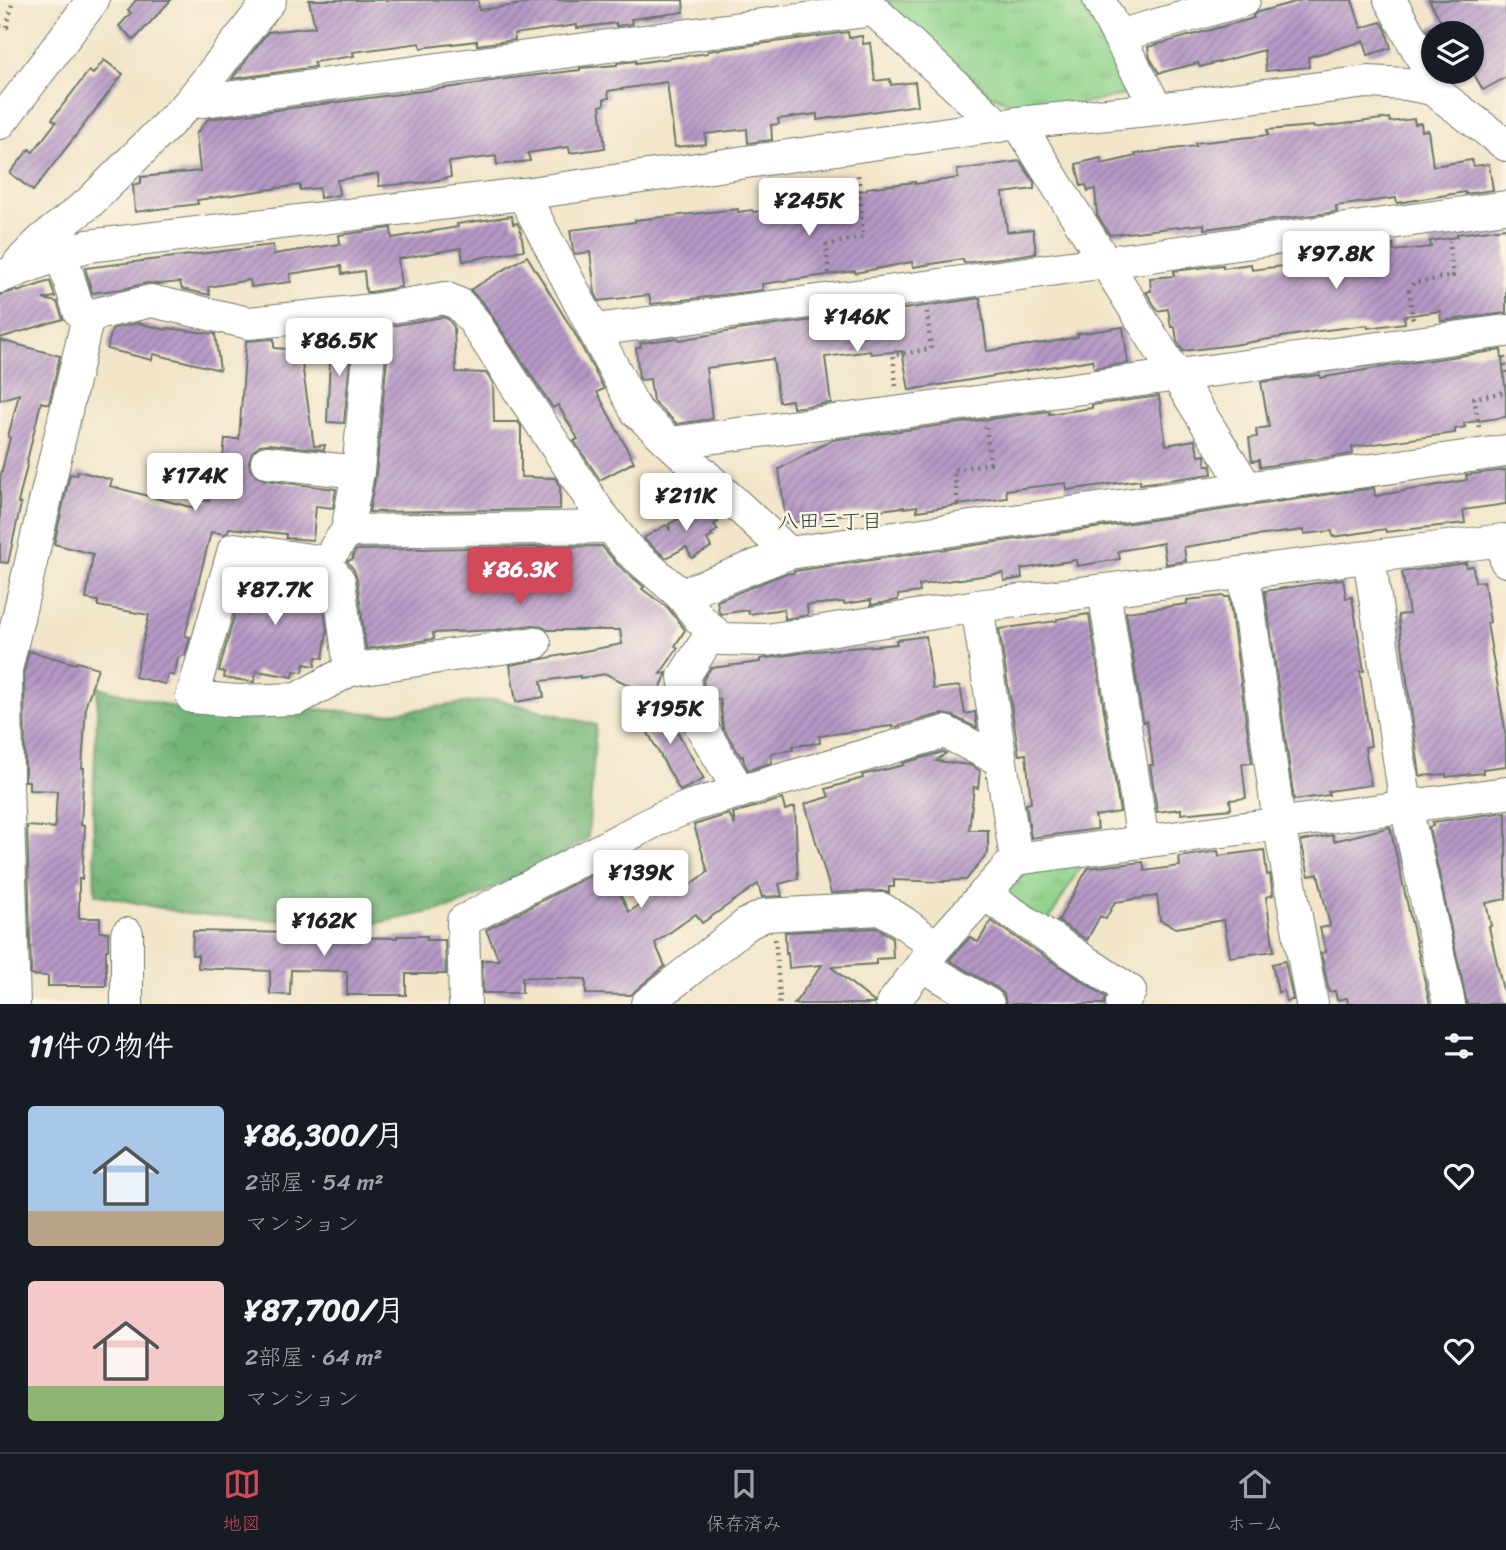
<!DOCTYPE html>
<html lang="ja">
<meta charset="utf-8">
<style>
body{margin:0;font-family:Sriracha,"Klee One",sans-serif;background:#242831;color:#f1f3f6;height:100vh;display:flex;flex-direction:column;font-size:26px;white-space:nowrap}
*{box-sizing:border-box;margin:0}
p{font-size:23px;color:#9ea1a6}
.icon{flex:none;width:38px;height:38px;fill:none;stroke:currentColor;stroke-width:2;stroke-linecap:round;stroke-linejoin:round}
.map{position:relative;height:1004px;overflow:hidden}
.details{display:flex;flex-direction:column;background:#171b24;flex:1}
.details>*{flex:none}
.fabs{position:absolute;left:1421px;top:21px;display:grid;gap:14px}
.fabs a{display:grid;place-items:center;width:63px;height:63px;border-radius:50%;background:#171b24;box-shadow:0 2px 5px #0004;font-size:35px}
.price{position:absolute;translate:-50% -60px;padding:0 16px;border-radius:7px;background:#fff;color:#222;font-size:23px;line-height:46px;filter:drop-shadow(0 2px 4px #0008)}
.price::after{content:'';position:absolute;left:50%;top:42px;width:21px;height:16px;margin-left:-10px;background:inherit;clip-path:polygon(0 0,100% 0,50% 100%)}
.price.on{background:#d1495b;color:#fff}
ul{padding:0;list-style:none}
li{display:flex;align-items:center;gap:21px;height:175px;padding:0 28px}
li span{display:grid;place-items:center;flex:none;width:196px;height:140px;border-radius:7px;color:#555}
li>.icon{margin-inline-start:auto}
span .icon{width:84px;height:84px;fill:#fffc;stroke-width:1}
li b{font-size:30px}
h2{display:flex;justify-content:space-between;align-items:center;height:84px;padding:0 28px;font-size:30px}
.dock{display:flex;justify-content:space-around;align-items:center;height:98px;border-top:2px solid #363941;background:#171b24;font-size:19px;color:#9ea1a6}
.dock a{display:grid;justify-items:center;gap:4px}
.dock .on{color:#d1495b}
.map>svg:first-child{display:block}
.forest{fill:url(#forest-crowns);stroke:#497956;stroke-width:2}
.park{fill:url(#park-tufts);stroke:#578860;stroke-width:2}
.building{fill:url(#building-hatch)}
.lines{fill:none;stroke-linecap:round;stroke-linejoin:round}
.minor-casing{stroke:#697868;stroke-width:34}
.path{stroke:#697868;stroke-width:4.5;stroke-dasharray:2 5;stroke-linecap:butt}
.minor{stroke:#fff;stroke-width:32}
.labels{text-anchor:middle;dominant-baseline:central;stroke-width:5;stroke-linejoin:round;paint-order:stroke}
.neighbourhood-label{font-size:21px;fill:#1f3d34;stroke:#fcf5e5}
</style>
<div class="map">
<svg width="1506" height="1004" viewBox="0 0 1506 1004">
<defs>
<pattern id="forest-crowns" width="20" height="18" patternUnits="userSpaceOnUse" patternTransform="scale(1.75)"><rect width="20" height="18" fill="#73b578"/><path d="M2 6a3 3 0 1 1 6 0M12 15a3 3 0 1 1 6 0" fill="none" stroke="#5e9463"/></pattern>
<pattern id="park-tufts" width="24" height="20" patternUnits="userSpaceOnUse" patternTransform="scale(1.75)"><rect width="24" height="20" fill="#8fd38c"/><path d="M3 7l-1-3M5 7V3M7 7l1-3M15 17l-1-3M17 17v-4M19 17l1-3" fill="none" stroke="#74ac73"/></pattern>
<pattern id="building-hatch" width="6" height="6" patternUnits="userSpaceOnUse" patternTransform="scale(1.75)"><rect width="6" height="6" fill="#b598c6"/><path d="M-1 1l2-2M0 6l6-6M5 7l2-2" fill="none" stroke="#937da2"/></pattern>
</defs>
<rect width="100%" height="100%" fill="#fcf5e5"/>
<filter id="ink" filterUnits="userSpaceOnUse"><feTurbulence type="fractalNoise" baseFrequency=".0143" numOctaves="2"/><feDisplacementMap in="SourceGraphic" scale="14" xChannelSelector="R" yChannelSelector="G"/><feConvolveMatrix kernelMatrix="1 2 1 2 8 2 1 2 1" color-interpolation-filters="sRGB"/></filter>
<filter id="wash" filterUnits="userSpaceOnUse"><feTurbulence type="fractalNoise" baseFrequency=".00686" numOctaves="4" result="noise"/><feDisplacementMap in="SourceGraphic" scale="28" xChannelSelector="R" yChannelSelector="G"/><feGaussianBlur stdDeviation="1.57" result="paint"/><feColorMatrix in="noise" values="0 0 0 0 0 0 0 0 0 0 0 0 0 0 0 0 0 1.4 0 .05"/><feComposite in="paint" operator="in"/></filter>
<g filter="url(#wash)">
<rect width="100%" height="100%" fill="#f2e5c9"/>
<polygon class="forest" points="98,687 188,711 302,708 382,714 496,699 596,725 588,838 549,861 454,907 363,926 188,914 95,894 93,805"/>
<g class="park">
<polygon points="881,0 1081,0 1125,82 1125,95 1042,111 1023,108 992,96"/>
<polygon points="1084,861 1047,923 1003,898 1015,870"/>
</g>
<g id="blocks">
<g class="building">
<polygon points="136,0 171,0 134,40 119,26 131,13 128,10"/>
<polygon points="309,0 478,0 479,10 553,0 683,0 684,12 631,19 632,24 616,26 616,23 577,28 577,25 514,34 515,40 477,45 477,41 421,48 420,43 353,52 354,56 314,62 315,67 232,79 239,69 241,69 241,67 268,32 315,27"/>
<polygon points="1302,0 1352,0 1361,28 1381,22 1386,30 1391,48 1368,55 1364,41 1308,57 1309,67 1266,71 1264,50 1200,67 1198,63 1159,73 1150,58 1148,47 1254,18 1253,15 1258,12"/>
<polygon points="1429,0 1506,0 1506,77 1483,90 1472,71 1472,33 1429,33 1427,30 1441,21"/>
<polygon points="848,32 849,38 862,36 863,44 870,43 875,81 890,79 891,85 915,82 918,105 817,120 817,114 778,119 779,124 771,125 772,140 748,143 747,129 705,134 706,144 675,147 667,82 608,91 609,98 604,99 604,105 600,106 605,148 570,153 569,147 528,153 530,161 497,165 496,156 449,162 451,177 429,182 379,186 378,174 337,180 339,195 320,198 319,188 300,190 300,185 197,200 198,204 135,212 133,185 141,183 141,177 200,171 196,134 208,119 483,83 483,82 520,77 580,70 580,68 617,65 617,63 636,61 636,63 708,53 708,51"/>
<polygon points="104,60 123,74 33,191 10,173 29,149 33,152 56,122 52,119 89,71 93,74"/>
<polygon points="1389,118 1390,122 1414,119 1415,124 1421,123 1422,131 1428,130 1433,166 1472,160 1473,166 1489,164 1493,190 1465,194 1465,192 1397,203 1396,198 1336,206 1337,212 1204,229 1204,224 1110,235 1097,215 1095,189 1088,191 1086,185 1081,186 1076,164 1101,158 1102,164 1136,156 1135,154 1196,146 1195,143 1268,135 1267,130 1313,126 1314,128"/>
<polygon points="1020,161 1034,182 1034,189 1003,193 1007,232 1033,229 1036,253 964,263 963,259 913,267 912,262 855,273 855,271 762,284 763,290 651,304 649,295 599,301 595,293 590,252 575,254 573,250 570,230 635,222 635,220 738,209 738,212 752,210 753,212 801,207 801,205 812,204 812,198 867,190 867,188 915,182 915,184 958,178 957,170"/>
<polygon points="512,216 513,224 517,223 520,228 524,250 463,261 461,248 398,259 401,287 371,292 366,292 364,271 342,274 341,266 290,274 291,282 251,287 250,280 208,287 210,295 182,289 180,282 160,284 147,283 123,289 92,293 85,268 273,245 274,254 340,244 339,235 391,228 392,238 458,227 457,224"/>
<polygon points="1506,228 1506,313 1441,321 1440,311 1404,316 1405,323 1368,328 1367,325 1319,331 1233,345 1183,351 1177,342 1175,327 1171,327 1168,309 1158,311 1146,292 1151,291 1150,278 1174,276 1174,271 1223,265 1223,268 1251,264 1252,270 1290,265 1322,261 1321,251 1378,243 1379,245 1393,244 1394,251 1431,247 1430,241 1457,237 1457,234"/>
<polygon points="527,256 575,334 604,389 597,392 634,462 600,480 574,441 578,439 558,405 553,408 484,304 470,290"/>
<polygon points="50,281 55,297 43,299 57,302 63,319 0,338 0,295 17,290 17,292"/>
<polygon points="980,298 987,351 1051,342 1078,337 1077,334 1123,327 1128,363 1094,368 1092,360 909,390 902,351 871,354 870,351 825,357 831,403 793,408 792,400 779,402 773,359 706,368 712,419 677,424 653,401 650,379 641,380 639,378 636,348 641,347 640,343 678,338 679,340 744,329 883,311 883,312"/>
<polygon points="443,317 448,319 454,327 456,372 486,373 493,383 494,422 518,422 521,426 521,477 555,478 560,487 560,509 369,512 376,474 390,326"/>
<polygon points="138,323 166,330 167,328 215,334 220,370 153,354 152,360 107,349 112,329"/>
<polygon points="348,331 353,331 344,423 327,422 331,339 347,339"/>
<polygon points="274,339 274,348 300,350 314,446 325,445 324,450 269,444 260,445 252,452 249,461 250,469 256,476 265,480 336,489 333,508 316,506 313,540 286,538 286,534 229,528 228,532 225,534 211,532 185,636 190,637 185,655 178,658 174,676 168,674 165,684 135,677 149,615 98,606 98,601 86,599 93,554 54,544 70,474 77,475 78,471 112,480 110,486 194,508 195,500 209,501 213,456 223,457 225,439 239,439 246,341"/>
<polygon points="0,340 60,356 49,404 41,402 27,461 28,461 18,503 21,504 8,563 0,562 0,478 10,438 8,437 19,394 0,400"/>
<polygon points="1501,350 1506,395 1506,417 1464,423 1465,427 1455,429 1455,433 1352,447 1353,454 1260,467 1259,460 1252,461 1249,438 1257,437 1256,429 1269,427 1261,382 1320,375 1320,378 1394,365"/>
<polygon points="1159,396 1166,445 1195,440 1199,456 1205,455 1206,465 1211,465 1212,474 1140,484 1140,480 1067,490 1066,483 1006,490 1007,498 917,511 917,506 904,508 904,507 832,516 833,522 805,526 804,521 786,523 779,469 832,440 1049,411 1049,414 1092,408 1092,405"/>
<polygon points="1506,470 1506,504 1463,510 1465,523 1386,532 1385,529 1333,537 1332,531 1304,534 1304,530 1248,537 1184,547 1186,561 1166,564 1163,543 1118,551 1120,559 1077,566 1076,560 1021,569 1022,578 1004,581 1003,573 919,585 920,592 898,595 898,600 871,605 871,600 844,604 844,602 807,605 808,615 785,619 784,609 749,614 748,610 721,614 719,612 717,601 784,574 793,573 794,571 1374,488 1375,496 1467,480 1466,475"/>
<polygon points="708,502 718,522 714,524 718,530 711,534 713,536 707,539 711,547 692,558 686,547 666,558 644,539 644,538 666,525 670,531 669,524"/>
<polygon points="602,546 617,564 644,587 642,589 668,608 685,630 675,646 678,648 660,674 667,673 656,698 606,674 580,678 580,676 541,681 544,697 516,702 510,665 622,644 620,630 548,630 541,626 532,625 496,630 433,633 434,639 366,649 357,579 354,570 347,561 353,559 353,555 356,550"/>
<polygon points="1466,563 1466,567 1473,566 1475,582 1484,581 1490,622 1487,623 1506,735 1506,766 1483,769 1483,773 1446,777 1446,774 1420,776 1398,615 1409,614 1402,572"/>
<polygon points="247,569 315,579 321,588 327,632 323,658 316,657 315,666 304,664 303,672 294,671 293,677 256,671 254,682 224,678 225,672 219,671"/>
<polygon points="1343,579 1346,598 1352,597 1364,671 1360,671 1371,746 1365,747 1371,785 1328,791 1329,795 1294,800 1265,591"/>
<polygon points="1224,596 1224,597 1229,597 1252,763 1242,764 1246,798 1230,800 1231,809 1181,814 1181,809 1157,812 1150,765 1153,765 1147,721 1143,722 1126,612 1187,604 1187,600"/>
<polygon points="1089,614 1120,812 1095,816 1098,829 1031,838 1026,804 1031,803 1026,754 1019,755 999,629 1057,621 1057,619"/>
<polygon points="926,636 933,689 960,686 965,714 975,712 977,728 953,716 941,714 892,728 892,726 819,736 820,743 793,746 793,750 771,753 772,763 748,770 744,763 743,756 741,757 723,728 720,699 707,701 705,697 703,680 711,668 760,662 760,659 815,651 897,644 896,640"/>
<polygon points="29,651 76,664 77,662 98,668 86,705 82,768 84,768 81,825 85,825 82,879 79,879 79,918 100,918 100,932 108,932 108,950 106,950 106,986 48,986 48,976 31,975 27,826 55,828 57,791 29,790 29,781 25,781 24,672"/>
<polygon points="660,701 704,779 680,791 637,713"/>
<polygon points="943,752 946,753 936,761 970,765 980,771 978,788 974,787 969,830 988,830 988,853 966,880 944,881 944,882 894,880 894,887 889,887 889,893 881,891 831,893 805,804 829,797 826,789 863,778 862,775 904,765 903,763"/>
<polygon points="782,799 785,810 795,807 798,879 779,884 782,896 762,897 758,884 702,923 696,914 655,943 665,966 636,990 631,995 586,994 586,979 522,977 522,993 483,993 482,960 499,960 486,930 606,867 629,912 669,884 677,894 708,872 694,825 729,814 735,825 733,813"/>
<polygon points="1506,812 1506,899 1486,903 1491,926 1489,927 1506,1004 1467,1004 1429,827 1433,826 1432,822"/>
<polygon points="1390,827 1430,1004 1348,1004 1347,998 1337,1000 1335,991 1329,992 1321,953 1326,952 1320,928 1330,926 1318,874 1309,876 1301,841 1333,835 1334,841"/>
<polygon points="1264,850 1267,875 1270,874 1273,895 1266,897 1274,951 1230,957 1224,920 1176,928 1160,920 1157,896 1115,902 1106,919 1100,916 1087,940 1058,921 1088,868 1143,862 1145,871 1180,866 1179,857 1218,851 1219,856"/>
<polygon points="991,921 1106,997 1104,1004 1006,1004 1004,994 997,988 949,960 970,937 978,942"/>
<polygon points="877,928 892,937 893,958 876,959 876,964 831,967 874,1002 874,1004 794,1004 822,965 789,968 788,953 786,954 785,932"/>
<polygon points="193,931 291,933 291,937 349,938 349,937 397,938 397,936 427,936 427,940 445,940 446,974 406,974 406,995 347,995 347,971 291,970 290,995 270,994 270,971 198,968 198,955 192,955"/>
<polygon points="1285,961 1293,1000 1286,1001 1284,991 1278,992 1272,964"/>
</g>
</g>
</g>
<g filter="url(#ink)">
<use href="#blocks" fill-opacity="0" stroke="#697868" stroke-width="2"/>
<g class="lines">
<g class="minor-casing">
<g id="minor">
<polyline points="863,0 999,126"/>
<polyline points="1099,0 1157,109"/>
<polyline points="1390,0 1430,72 1432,89"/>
<polyline points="1118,36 1244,0"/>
<polyline points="189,103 873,10"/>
<polyline points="0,123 93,0"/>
<polyline points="1018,123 1247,488"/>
<polyline points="523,194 636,411 789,553"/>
<polyline points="61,254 79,311 88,316 151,301 249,323 373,310 445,298 459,304 473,320 597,509 629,550 681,595 700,619 720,639 767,640 977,606 1503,540 1506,561"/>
<polyline points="19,263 42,240 90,202 189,103 270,0"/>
<polyline points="0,277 61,254 88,246 523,194 1018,123 1157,109 1367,82 1407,84 1432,89 1506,145"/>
<polyline points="594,330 925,287 1506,207"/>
<polyline points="671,443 1506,331"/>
<polyline points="267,462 358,472"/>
<polyline points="347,531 611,527"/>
<polyline points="335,548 347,531 358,472 373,310"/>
<polygon points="234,549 325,562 339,581 350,670 297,699 236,701 192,697"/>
<polyline points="1369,557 1406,806 1449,1004"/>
<polyline points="1244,573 1279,823 1312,1004"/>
<polyline points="1104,590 1143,842"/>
<polyline points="681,595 789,553 1506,451"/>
<polyline points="977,606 1016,859"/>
<polyline points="713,631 684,676 687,703 740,792"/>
<polyline points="350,670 535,643"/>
<polyline points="984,894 1130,991 1122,1004"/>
<polyline points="127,934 127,1004"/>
<polyline points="923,966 988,1004"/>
<polyline points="14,1004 7,783 6,670 88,316"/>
<polyline points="465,1004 463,921 661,818 694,805 945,732 1000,760"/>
<polyline points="647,1004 747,924 765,915 882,909 903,922 936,947"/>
<polyline points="892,1004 936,947 1016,859 1506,793"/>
</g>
</g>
<g class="path">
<polyline points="0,26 7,27 13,0"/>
<polyline points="829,273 826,245 863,237 858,172"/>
<polyline points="1413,319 1409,291 1413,283 1453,276 1449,241"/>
<polyline points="1504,357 1506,374"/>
<polyline points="896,386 893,355 931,349 927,312"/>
<polyline points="1479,427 1474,398 1506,392"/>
<polyline points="958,504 954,470 990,463 986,426"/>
<polyline points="775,939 780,998 779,1004"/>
</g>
<use href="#minor" class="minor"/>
</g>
</g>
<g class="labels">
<g class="neighbourhood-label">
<text x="830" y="521">八田三丁目</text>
</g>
</g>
</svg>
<div class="fabs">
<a><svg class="icon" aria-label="layers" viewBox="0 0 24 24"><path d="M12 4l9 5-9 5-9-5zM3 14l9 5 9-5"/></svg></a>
</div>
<b class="price" style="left:809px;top:238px">¥245K</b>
<b class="price" style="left:1336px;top:291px">¥97.8K</b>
<b class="price" style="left:857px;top:354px">¥146K</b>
<b class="price" style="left:339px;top:378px">¥86.5K</b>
<b class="price" style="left:195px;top:513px">¥174K</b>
<b class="price" style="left:686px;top:533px">¥211K</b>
<b class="price on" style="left:520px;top:607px">¥86.3K</b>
<b class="price" style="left:275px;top:627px">¥87.7K</b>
<b class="price" style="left:670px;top:746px">¥195K</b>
<b class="price" style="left:641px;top:910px">¥139K</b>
<b class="price" style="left:324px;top:958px">¥162K</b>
</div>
<section class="details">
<h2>11件の物件<svg class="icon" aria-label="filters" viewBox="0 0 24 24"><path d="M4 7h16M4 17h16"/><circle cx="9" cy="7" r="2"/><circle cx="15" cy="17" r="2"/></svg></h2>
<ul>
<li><span style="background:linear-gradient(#a9c7e8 75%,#b9a48a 0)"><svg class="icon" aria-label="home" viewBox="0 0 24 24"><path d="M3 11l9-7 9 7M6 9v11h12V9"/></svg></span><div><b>¥86,300/月</b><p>2部屋 · 54 m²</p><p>マンション</p></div><svg class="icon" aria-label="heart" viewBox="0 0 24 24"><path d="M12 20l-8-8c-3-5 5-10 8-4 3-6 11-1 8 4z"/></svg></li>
<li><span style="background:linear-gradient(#f6c9c9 75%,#8fb573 0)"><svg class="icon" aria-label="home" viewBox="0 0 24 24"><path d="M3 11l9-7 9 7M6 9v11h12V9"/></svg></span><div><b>¥87,700/月</b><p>2部屋 · 64 m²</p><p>マンション</p></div><svg class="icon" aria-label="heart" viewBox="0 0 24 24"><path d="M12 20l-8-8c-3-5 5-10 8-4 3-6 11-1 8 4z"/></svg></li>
</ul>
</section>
<nav class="dock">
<a class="on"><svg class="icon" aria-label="map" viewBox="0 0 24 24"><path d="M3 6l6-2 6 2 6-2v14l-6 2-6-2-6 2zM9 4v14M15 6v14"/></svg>地図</a>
<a><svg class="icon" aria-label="saved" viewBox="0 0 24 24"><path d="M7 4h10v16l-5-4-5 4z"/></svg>保存済み</a>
<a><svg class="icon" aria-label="home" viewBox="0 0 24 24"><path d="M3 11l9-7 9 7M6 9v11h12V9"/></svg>ホーム</a>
</nav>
